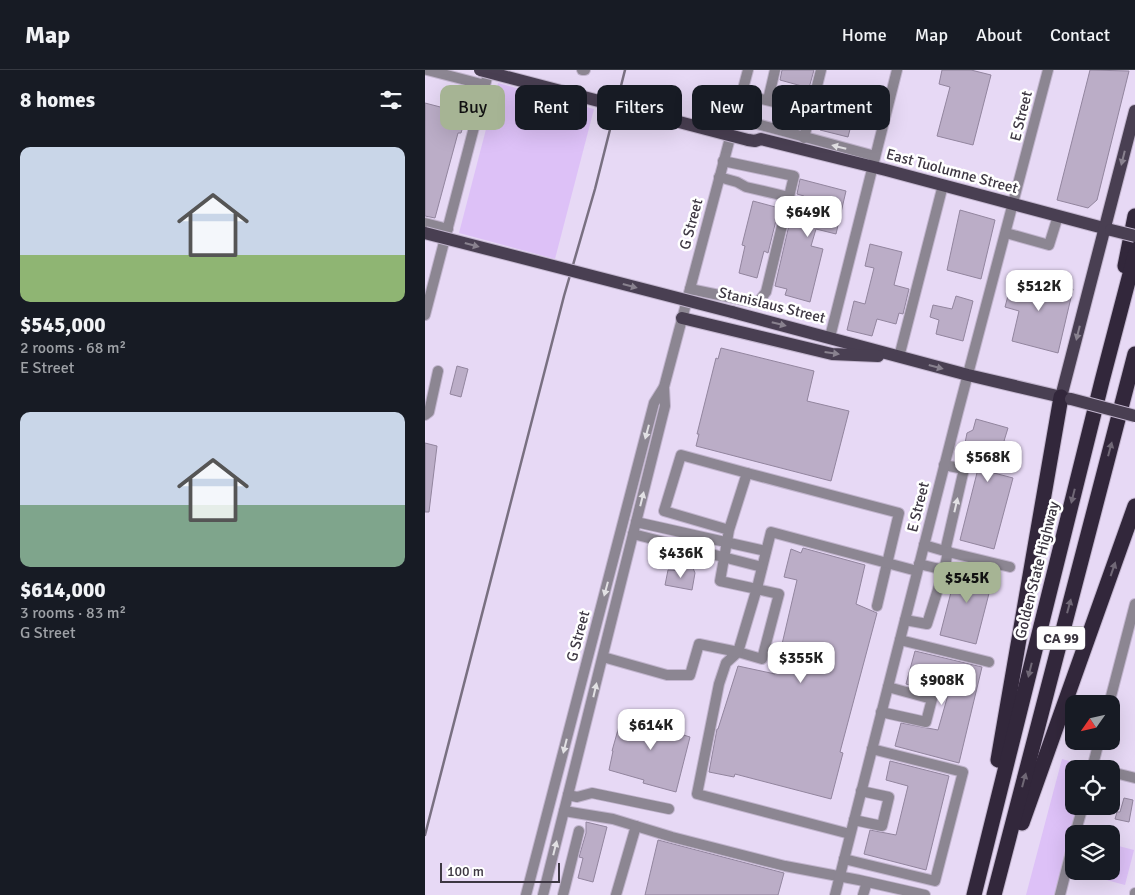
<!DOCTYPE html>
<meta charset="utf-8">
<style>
body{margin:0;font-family:Signika,sans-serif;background:#242831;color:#f1f3f6;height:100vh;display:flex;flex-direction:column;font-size:19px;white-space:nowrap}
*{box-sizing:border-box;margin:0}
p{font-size:16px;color:#9ea1a6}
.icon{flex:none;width:28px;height:28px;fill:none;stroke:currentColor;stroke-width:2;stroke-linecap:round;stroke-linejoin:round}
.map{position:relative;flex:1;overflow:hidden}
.details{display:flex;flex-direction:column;background:#171b24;width:425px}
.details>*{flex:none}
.hud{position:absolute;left:15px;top:15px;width:475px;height:45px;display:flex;gap:10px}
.needle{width:32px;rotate:236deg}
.fabs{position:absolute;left:640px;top:625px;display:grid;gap:10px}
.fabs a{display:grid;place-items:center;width:55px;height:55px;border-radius:10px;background:#171b24;box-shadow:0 5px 20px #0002;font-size:25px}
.scale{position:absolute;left:15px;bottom:12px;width:120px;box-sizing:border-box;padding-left:5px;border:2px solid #3d3742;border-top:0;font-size:14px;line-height:18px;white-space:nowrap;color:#3d3742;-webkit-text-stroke:4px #fff;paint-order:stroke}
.price{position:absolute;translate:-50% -42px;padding:0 11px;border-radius:10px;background:#fff;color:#222;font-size:16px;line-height:32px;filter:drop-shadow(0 1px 2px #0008)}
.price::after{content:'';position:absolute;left:50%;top:30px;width:15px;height:11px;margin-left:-8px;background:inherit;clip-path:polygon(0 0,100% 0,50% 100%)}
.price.active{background:#a6b494;color:#111}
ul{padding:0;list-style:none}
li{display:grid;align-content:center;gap:10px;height:265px;padding:0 20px}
li span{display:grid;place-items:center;height:155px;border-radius:10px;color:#555}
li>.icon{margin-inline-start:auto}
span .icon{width:90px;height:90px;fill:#fffc;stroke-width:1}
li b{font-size:21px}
h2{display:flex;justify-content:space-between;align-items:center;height:60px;padding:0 20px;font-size:21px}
.tag{padding:0 18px;border-radius:10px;background:#171b24;box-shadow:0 5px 20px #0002;font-size:18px;line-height:45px}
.tag.active{background:#a6b494;color:#111}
header{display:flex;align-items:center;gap:30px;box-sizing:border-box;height:70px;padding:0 25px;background:#171b24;border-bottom:1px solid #363941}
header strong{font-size:24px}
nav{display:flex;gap:28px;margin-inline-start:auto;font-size:18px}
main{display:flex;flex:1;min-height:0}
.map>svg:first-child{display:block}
.green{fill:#ddc1f7}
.building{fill:#bbadc7;stroke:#92859e}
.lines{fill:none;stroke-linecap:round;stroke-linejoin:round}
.minor-casing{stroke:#c2b5ce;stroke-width:12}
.major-casing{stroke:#c2b5ce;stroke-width:14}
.highway-casing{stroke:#c2b5ce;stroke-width:17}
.minor{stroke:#8c8692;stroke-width:10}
.major{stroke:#493f52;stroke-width:12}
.highway{stroke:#32273b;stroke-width:15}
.rail{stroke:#797081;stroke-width:2.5}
.major-bridge-casing{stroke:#c2b5ce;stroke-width:14;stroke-linecap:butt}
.major-bridge{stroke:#493f52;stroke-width:12}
.oneway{fill:#e2e1e4}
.oneway2{fill:#89828f}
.oneway3{fill:#706876}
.labels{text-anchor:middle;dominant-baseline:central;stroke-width:5;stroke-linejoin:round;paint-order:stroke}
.shield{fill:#fff;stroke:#77737b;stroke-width:1}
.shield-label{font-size:14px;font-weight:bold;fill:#3d3742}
.street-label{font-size:15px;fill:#3d3742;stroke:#fff}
</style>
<header>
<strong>Map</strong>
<nav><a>Home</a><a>Map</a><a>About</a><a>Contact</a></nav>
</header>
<main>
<section class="details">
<h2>8 homes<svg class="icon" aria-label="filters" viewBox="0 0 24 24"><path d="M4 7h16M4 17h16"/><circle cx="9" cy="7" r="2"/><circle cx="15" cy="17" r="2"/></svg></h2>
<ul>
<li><span style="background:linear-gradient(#c9d6e8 70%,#8fb573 0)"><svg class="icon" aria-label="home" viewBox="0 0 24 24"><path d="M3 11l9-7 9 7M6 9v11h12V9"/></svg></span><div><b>$545,000</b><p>2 rooms · 68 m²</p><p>E Street</p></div></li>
<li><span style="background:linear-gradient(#c9d6e8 60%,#7fa58c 0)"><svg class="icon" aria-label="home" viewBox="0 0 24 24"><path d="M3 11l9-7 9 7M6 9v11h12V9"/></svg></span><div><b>$614,000</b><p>3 rooms · 83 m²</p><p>G Street</p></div></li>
</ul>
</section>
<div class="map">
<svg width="710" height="825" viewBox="0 0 710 825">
<rect width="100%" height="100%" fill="#e7d9f5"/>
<g class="green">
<polygon points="73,13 169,39 130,189 34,163"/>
<polygon points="637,689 666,697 666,699 649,699 649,736 657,736 634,825 601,825"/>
<polygon points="686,774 709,780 700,815 648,801 649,797 649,801 686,801"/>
</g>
<g class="building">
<polygon points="357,0 389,0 384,18 355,10"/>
<polygon points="517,0 546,0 566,5 548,75 512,66 525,17 514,14"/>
<polygon points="665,0 704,1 672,130 663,138 632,130"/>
<polygon points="415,20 434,25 423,67 395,60 401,38 410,40"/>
<polygon points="0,33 42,44 36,63 33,63 10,148 0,146"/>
<polygon points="375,109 421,121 411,164 391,159 386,176 398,179 385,232 360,225 362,219 350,216 367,142 374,143 379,126 372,124"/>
<polygon points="328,131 354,138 343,183 339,181 332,208 314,203 320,176 317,175"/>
<polygon points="535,140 570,150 556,209 522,200"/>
<polygon points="445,174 477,182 469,215 484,219 478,244 474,243 471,254 452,249 447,266 422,260 429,231 440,234 449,198 440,196"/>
<polygon points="589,203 648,219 633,283 587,271 594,241 580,237"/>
<polygon points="531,226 548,231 538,271 511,264 514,250 505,247 508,235 527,239"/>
<polygon points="296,278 389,301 382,331 424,341 406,411 271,376 274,364 272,364 291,288 293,289"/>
<polygon points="32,296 43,299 36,327 25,324"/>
<polygon points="551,349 583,358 579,371 589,374 590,376 586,393 569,403 588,408 569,479 535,470 556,387 538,383 542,363 548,360"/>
<polygon points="0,373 12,376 4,442 0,442"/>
<polygon points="378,478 440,495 431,534 452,543 415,682 418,683 406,729 310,704 309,707 284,702 292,659 293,659 313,596 350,604 372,510 359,507 366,479 376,483"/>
<polygon points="533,495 569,504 551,574 515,565"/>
<polygon points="259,498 268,498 270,503 267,520 240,515 243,500 257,501"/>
<polygon points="490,581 557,597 534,693 470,676 476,653 513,660 523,625 481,614"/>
<polygon points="228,642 258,646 252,663 265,667 251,722 218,713 219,710 184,700 188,681 187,681 196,649 226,657"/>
<polygon points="465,691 524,706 501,800 439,784 445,760 471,765 483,716 461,710"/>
<polygon points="699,728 708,730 704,752 690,749 692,742 695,742"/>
<polygon points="161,752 182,757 168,812 153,808 158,788 154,787 161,763"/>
<polygon points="233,770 359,803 353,825 220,825"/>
</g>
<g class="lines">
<g class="minor-casing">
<g id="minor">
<polyline points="2,0 60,15"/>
<polyline points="157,0 160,0"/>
<polyline points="316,24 370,37"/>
<polyline points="343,30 350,0"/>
<polyline points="310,48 450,86"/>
<polyline points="379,68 396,0"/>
<polyline points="294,107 312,112 321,117 364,127"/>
<polyline points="0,153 23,159"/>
<polyline points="581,163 624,175 633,146"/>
<path d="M265,219L328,232C335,232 337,227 341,222L369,106L298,91"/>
<polyline points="0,245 64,0"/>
<polyline points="405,267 472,0"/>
<polyline points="474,287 518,115"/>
<polyline points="0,345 4,342 13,301"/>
<polyline points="322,403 474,443 452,536"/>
<polyline points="211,452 341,481"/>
<polyline points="304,460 239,441 256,385 322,403 304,460 295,511 354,524 337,589 313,582 332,518 346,462 492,501"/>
<polyline points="208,464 337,497"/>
<polyline points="499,475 523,482 521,477 539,399 519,395"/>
<polyline points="494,494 519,500 523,482 585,497"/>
<polyline points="480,550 502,554 519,500"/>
<polyline points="475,570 564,592"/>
<polyline points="313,582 301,593 294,614 272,724 425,764"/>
<polyline points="178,587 242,605 265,605 274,574 313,582"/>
<polyline points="684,634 710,534"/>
<polyline points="456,642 501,652 507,629 463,617"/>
<polyline points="667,699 674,671"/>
<polyline points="686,702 710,708"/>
<polyline points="143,725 152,727 167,723 244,739"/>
<polyline points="139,741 188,749 247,767 360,796 434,810 500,825"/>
<polyline points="429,750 457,756 464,727 436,721"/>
<polyline points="650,764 658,736"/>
<polyline points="419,789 510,811 538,702 447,679"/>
<polyline points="101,825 229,333 239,317 323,0"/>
<polyline points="118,825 240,336 239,317"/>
<polyline points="138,825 154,761"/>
<polyline points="191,825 211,756"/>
<polyline points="410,825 533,342 623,0"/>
<polyline points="438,825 442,812"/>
<polyline points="635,825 649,770"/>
<polyline points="710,825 710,823"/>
</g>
</g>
<g class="major-casing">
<g id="major">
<polyline points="323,70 330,71 336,69 461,100 686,160"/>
<polyline points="307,242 543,305 645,329"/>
<polyline points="257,248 407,284 453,286"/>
<polyline points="636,327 710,41"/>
</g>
</g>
<g class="highway-casing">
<g id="highway">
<polyline points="700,196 710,146"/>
<polyline points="573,690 636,327"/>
<polyline points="597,753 710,436"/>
<polyline points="549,825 677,311 710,185"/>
<polyline points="569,825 710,284"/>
</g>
</g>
<use href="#minor" class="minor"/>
<use href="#major" class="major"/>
<use href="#highway" class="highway"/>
<polyline class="rail" points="0,765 139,226 170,119 200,0"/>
<g class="major-bridge-casing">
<g id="major-bridge">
<polyline points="55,0 323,70"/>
<polyline points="686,160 710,166"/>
<polyline points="0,163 307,242"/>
<polyline points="646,329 710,346"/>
</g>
</g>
<use href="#major-bridge" class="major-bridge"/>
</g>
<defs><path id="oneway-solid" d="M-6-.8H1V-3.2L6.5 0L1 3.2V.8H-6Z" transform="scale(1.25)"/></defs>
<g class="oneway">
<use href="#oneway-solid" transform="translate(414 77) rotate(-166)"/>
<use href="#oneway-solid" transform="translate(222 362) rotate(105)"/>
<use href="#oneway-solid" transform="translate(217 429) rotate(-76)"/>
<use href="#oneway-solid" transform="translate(531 435) rotate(-77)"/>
<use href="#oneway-solid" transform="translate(181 519) rotate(105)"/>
<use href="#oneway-solid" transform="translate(170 620) rotate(-77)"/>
<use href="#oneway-solid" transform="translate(140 676) rotate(104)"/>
<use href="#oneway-solid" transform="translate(130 778) rotate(-76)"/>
</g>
<g class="oneway2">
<use href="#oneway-solid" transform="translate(698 88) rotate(104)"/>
<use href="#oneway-solid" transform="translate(47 175) rotate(15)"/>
<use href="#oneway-solid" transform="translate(205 216) rotate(15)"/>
<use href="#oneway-solid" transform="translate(354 254) rotate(14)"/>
<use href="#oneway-solid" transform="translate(653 263) rotate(104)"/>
<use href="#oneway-solid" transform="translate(407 283) rotate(8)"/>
<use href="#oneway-solid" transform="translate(511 297) rotate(15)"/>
</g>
<g class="oneway3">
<use href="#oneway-solid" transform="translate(685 379) rotate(-75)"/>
<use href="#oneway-solid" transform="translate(648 426) rotate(104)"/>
<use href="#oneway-solid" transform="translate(688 499) rotate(-71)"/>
<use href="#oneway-solid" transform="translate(644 536) rotate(-75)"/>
<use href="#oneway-solid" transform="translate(605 600) rotate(104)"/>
<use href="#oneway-solid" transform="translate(599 710) rotate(-75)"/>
</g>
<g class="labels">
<rect class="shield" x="612" y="556.5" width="48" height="23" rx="4"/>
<g class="shield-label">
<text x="636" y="568">CA 99</text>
</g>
<g class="street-label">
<text transform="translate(596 46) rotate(-76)">E Street</text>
<text transform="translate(527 101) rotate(15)">East Tuolumne Street</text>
<text transform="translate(266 154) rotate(-75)">G Street</text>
<text transform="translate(347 235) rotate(14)">Stanislaus Street</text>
<text transform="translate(493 437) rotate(-76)">E Street</text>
<text transform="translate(612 500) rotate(-76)">Golden State Highway</text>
<text transform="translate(153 566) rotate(-75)">G Street</text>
</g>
</g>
</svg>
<div class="fabs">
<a><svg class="needle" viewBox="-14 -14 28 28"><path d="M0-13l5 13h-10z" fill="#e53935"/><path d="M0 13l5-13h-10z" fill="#9ea1a6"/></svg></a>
<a><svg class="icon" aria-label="locate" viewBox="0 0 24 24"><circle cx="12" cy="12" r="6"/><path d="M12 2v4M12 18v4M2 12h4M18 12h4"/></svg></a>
<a><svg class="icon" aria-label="layers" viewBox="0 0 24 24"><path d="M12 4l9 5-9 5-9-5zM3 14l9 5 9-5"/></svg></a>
</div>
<div class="scale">100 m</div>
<b class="price" style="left:383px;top:168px">$649K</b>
<b class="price" style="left:614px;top:242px">$512K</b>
<b class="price" style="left:563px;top:413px">$568K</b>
<b class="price" style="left:256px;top:509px">$436K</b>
<b class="price active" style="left:542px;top:534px">$545K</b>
<b class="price" style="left:376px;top:614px">$355K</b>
<b class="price" style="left:517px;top:636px">$908K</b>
<b class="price" style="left:226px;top:681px">$614K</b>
<div class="hud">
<a class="tag active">Buy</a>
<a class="tag">Rent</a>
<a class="tag">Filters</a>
<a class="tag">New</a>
<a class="tag">Apartment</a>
</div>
</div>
</main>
